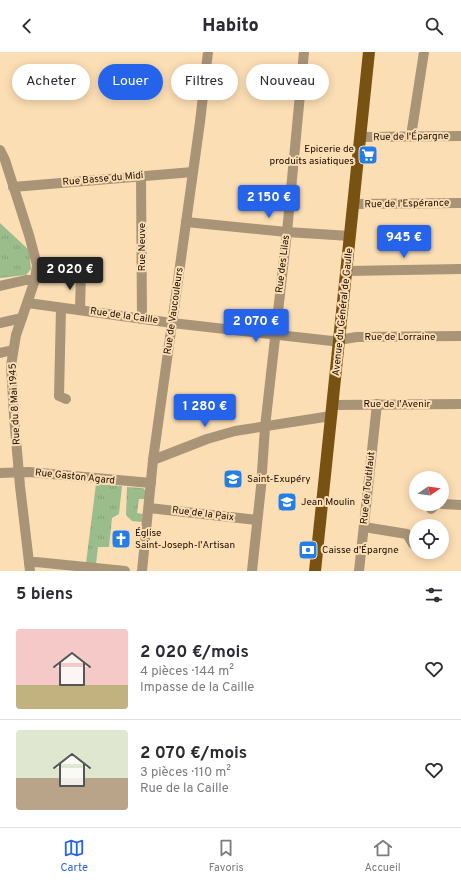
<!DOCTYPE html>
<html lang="fr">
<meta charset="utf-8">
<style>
body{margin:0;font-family:Overpass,sans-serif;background:#f2f2f3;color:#2b2b33;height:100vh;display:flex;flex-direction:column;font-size:15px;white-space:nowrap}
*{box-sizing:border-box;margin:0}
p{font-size:13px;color:#7c7c81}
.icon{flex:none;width:22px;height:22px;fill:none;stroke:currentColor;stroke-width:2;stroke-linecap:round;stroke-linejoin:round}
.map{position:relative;height:519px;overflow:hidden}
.panel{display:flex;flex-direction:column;background:#fff;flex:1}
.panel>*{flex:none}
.guide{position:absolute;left:12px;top:12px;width:437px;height:36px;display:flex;gap:8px}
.needle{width:26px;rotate:77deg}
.tools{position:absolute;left:409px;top:419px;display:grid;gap:8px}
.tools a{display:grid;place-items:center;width:40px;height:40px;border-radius:50%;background:#fff;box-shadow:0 2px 10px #0003;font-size:20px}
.price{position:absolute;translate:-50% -34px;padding:0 9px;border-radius:4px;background:#2563eb;color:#fff;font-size:13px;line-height:26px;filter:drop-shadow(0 1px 2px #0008)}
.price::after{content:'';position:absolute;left:50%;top:24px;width:12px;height:9px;margin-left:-6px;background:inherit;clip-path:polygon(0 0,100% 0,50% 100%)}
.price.selected{background:#222;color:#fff}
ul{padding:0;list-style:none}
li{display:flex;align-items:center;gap:12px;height:100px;padding:0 16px}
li+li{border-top:1px solid #e1e1e2}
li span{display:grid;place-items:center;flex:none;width:112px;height:80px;border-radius:4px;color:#555}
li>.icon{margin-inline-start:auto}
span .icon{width:48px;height:48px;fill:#fffc;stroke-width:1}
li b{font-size:17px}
h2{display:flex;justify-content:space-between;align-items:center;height:48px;padding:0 16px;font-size:17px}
.tag{padding:0 14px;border-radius:18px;background:#fff;box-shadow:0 2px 10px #0003;font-size:14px;line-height:36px}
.tag.selected{background:#2563eb;color:#fff}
header{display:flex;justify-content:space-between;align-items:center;height:52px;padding:0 16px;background:#fff;font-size:18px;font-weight:800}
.dock{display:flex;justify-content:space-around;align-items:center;height:56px;border-top:1px solid #e1e1e2;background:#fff;font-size:11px;color:#7c7c81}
.dock a{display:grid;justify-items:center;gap:2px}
.dock .selected{color:#2563eb}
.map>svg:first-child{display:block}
.park{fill:url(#park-tufts)}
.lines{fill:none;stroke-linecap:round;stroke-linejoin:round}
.minor{stroke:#a99477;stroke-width:10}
.major{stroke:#775212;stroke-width:12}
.labels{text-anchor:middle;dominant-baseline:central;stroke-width:4;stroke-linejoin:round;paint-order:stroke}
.street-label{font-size:10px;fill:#1b0d00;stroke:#fcdeb4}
.poi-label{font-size:10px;fill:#1b0d00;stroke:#fcdeb4;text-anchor:start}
</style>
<header><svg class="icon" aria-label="back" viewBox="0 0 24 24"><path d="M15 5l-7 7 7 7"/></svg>Habito<svg class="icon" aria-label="search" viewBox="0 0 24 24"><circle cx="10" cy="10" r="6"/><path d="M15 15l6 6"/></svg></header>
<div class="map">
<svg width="461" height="519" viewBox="0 0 461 519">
<defs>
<pattern id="park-tufts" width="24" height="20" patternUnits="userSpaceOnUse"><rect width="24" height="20" fill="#9bbd8b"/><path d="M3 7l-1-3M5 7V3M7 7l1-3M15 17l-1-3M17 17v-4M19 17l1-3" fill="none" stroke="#85a176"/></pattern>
</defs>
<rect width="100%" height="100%" fill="#fcdeb4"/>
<g class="park">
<polygon points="0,171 29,198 31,217 26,223 0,226"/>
<polygon points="96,432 122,434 119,462 112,466 109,495 98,495 96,512 86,511"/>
<polygon points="127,435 143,436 146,439 145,447 139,447 137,461 143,462 142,470 132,469 126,463"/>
</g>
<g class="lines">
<g class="minor">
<polyline points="411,84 424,0"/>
<polyline points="360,85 461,84"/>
<polyline points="0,98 5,108 29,183 37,213 35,228 16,283 11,314 14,364 20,434 30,519"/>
<polyline points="141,123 142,267"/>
<polyline points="13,135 193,120"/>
<polyline points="354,152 461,151"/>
<polyline points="186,170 287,180 350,184"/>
<polyline points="347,219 461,217"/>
<polyline points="0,234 26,228 35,228"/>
<polyline points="28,251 172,271 332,289 357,285 461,284"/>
<polyline points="61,256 59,344 66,347"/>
<polyline points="80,258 81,220"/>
<polyline points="0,271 22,266"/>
<polyline points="0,301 13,298"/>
<polyline points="333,353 461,352"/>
<polyline points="153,408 207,387 235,379 331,364"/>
<polyline points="0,421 29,420 151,431"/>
<polyline points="442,452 461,453"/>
<polyline points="149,456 257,468"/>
<polyline points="431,457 436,452"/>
<polyline points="364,475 407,482 413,492"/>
<polyline points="29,511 36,510 125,519"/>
<polyline points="142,519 153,408 200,70 208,0"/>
<polyline points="252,519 261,435 265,375 287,180 304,0"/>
<polyline points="359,519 377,352"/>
</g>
<polyline class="major" points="315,519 369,0"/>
</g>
<defs>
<g id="supermarket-square" transform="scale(1)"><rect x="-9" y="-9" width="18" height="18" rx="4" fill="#257ee8" stroke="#fcdeb4"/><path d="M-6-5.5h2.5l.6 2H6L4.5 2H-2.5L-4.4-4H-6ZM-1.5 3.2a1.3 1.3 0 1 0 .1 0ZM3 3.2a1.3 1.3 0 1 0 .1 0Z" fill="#fff"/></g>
<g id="school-square" transform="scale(1)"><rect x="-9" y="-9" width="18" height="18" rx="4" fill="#257ee8" stroke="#fcdeb4"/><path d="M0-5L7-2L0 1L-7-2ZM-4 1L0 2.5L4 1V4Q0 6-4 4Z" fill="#fff"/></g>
<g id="church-square" transform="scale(1)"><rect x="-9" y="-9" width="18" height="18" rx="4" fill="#257ee8" stroke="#fcdeb4"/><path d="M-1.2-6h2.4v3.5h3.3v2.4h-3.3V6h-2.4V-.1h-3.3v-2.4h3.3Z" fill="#fff"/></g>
<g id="bank-square" transform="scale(1)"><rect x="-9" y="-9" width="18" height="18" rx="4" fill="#257ee8" stroke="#fcdeb4"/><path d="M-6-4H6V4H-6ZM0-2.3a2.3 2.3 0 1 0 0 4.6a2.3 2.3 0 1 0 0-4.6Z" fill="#fff"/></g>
</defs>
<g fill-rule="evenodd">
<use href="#supermarket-square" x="368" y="103"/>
<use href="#school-square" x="233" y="427"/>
<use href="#school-square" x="287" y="450"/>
<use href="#church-square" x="121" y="487"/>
<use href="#bank-square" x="308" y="498"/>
</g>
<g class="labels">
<g class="street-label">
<text transform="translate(411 85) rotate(-1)">Rue de l'Épargne</text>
<text transform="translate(103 127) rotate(-5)">Rue Basse du Midi</text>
<text transform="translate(407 152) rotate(-1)">Rue de l'Espérance</text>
<text transform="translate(142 195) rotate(-90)">Rue Neuve</text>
<text transform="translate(283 212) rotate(-83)">Rue des Lilas</text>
<text transform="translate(174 259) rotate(-82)">Rue de Vaucouleurs</text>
<text transform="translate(343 260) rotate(-84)">Avenue du Général de Gaulle</text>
<text transform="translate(124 264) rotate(8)">Rue de la Caille</text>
<text x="400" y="285">Rue de Lorraine</text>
<text transform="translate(15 352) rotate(-93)">Rue du 8 Mai 1945</text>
<text x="397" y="352">Rue de l'Avenir</text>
<text transform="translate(75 425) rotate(6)">Rue Gaston Agard</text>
<text transform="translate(368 436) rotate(-84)">Rue de Toutifaut</text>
<text transform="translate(203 462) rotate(7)">Rue de la Paix</text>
</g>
<g class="poi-label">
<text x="354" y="97" text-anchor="end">Epicerie de<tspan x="354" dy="12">produits asiatiques</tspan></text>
<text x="247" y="427">Saint-Exupéry</text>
<text x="301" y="450">Jean Moulin</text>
<text x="135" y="481">Église<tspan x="135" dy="12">Saint-Joseph-l'Artisan</tspan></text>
<text x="322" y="498">Caisse d'Épargne</text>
</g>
</g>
</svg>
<div class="tools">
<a><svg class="needle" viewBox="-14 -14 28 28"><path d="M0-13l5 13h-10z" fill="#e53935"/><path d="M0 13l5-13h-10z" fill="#7c7c81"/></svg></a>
<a><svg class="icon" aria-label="locate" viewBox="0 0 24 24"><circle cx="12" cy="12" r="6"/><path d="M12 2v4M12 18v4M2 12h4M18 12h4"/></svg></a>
</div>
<b class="price" style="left:269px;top:167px">2 150 €</b>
<b class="price" style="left:404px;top:207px">945 €</b>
<b class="price selected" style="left:70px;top:239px">2 020 €</b>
<b class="price" style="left:256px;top:291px">2 070 €</b>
<b class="price" style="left:205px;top:376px">1 280 €</b>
<div class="guide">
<a class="tag">Acheter</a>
<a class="tag selected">Louer</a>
<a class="tag">Filtres</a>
<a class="tag">Nouveau</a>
</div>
</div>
<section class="panel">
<h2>5 biens<svg class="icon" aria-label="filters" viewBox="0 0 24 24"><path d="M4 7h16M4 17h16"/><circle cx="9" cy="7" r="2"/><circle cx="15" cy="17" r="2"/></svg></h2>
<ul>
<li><span style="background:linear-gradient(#f6c9c9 70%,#c2b280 0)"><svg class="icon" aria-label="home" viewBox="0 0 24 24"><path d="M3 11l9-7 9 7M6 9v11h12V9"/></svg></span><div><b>2 020 €/mois</b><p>4 pièces · 144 m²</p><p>Impasse de la Caille</p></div><svg class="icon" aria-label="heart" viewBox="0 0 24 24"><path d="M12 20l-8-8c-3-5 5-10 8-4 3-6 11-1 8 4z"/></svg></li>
<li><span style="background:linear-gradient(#dfe7d0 60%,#b9a48a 0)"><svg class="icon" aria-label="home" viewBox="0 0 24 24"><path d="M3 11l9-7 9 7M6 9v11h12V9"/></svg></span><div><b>2 070 €/mois</b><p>3 pièces · 110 m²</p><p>Rue de la Caille</p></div><svg class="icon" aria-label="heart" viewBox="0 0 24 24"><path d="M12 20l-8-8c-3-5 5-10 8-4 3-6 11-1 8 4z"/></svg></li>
</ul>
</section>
<nav class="dock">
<a class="selected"><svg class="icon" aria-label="map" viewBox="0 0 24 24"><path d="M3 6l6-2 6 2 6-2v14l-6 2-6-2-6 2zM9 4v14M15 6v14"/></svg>Carte</a>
<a><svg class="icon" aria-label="saved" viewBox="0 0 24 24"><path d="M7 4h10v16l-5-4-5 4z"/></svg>Favoris</a>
<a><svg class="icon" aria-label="home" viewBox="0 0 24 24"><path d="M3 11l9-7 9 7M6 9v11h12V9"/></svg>Accueil</a>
</nav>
